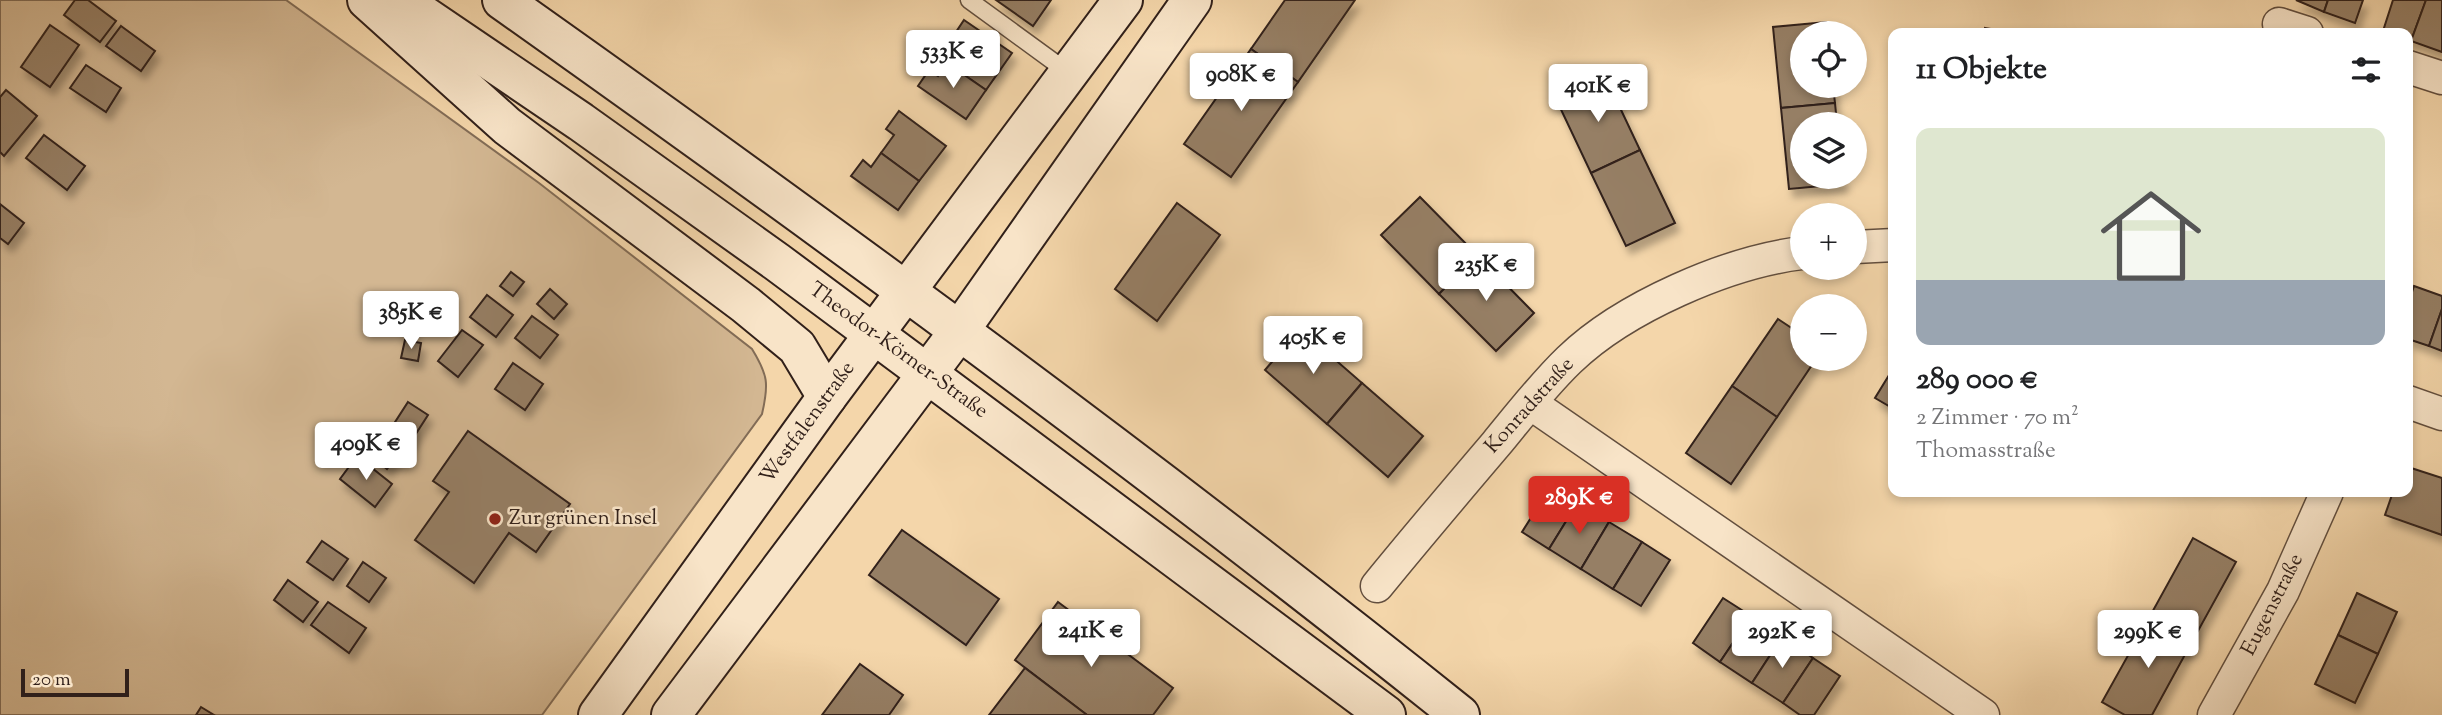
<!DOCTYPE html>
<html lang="de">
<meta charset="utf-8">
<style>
body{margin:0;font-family:"Sorts Mill Goudy",serif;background:#f2f2f2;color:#202124;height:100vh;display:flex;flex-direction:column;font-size:26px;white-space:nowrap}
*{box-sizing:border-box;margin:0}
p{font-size:23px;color:#757577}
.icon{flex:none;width:38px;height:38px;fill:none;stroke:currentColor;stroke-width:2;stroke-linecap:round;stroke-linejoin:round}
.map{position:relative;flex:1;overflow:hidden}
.side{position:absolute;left:1888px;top:28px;width:525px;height:469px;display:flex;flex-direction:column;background:#fff;border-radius:14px;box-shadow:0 4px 10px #0003}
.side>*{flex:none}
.fabs{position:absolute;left:1790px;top:21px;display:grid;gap:14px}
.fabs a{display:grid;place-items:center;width:77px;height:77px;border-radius:50%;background:#fff;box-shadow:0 4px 10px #0003;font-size:35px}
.scale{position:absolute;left:21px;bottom:18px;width:108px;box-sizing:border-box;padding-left:7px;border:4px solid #31201a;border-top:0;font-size:19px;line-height:24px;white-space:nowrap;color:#31201a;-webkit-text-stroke:5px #f8e4c8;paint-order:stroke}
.price{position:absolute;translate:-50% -60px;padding:0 16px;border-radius:7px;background:#fff;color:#222;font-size:23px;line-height:46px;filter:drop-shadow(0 2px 4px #0008)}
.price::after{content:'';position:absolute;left:50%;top:42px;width:21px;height:16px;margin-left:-10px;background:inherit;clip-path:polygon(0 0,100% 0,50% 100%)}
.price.current{background:#d93025;color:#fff}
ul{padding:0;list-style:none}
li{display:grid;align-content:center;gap:14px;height:371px;padding:0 28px}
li+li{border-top:2px solid #e0e0e0}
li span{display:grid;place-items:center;height:217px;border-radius:14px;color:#555}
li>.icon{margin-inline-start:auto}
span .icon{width:126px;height:126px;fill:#fffc;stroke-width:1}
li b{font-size:30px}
h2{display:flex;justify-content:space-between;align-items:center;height:84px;padding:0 28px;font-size:30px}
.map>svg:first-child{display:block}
.green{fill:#d3b792;stroke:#826c56;stroke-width:2}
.building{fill:#967f65;stroke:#31201a;stroke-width:2;filter:url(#shadow)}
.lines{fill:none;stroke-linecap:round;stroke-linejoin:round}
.lane-casing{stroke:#624e3e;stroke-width:19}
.street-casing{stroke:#624e3e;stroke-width:35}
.secondary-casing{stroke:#31201a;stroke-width:42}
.lane{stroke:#f8e4c8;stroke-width:16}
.street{stroke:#f8e4c8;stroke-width:32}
.secondary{stroke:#f8e4c8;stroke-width:38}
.poi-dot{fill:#8f2418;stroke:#f8e4c8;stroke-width:2.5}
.labels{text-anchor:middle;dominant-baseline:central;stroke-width:5;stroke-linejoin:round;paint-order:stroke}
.street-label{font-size:21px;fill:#31201a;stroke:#f8e4c8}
.poi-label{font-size:21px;fill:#31201a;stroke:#f8e4c8;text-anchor:start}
</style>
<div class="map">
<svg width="2442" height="715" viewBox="0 0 2442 715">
<defs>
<filter id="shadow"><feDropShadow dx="4.5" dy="8" stdDeviation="3.5" flood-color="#0004"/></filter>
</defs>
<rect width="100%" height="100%" fill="#f4d6aa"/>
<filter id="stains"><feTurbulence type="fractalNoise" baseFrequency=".00286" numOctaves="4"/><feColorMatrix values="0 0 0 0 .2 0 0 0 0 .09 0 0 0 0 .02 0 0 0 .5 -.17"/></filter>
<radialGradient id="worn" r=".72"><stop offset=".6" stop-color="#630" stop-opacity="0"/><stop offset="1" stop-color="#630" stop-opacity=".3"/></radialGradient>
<path class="green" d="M0,0H286L539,183L752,349C768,375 769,384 762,414L542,715H0Z"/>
<g class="building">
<polygon points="75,0 88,0 116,21 100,42 64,15"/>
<polygon points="996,0 1051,0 1033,26"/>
<polygon points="1285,0 1355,0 1298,82 1251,49"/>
<polygon points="2296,0 2328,0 2324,12"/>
<polygon points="2328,0 2363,0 2355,23 2324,12"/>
<polygon points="2393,0 2426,0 2411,41 2408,40 2408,33 2390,33 2383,31"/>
<polygon points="2426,0 2442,0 2442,52 2411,41"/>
<polygon points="964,20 1012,53 986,90 947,63 960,44 952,38"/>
<polygon points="1826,22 1828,33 1802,33 1802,86 1833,86 1835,103 1781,108 1773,27"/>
<polygon points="50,25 79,45 50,87 21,67"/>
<polygon points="121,26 155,51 141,71 106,46"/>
<polygon points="1985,28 2014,33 1984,33"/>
<polygon points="1251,49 1298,82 1231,177 1184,144"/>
<polygon points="947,63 986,90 966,119 918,86 929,70 938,76"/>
<polygon points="86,65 121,88 106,112 70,88"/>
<polygon points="1605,76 1640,150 1591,173 1556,99"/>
<polygon points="6,90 37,116 4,156 0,152 0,97"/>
<polygon points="1835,103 1837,124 1802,124 1802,177 1842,177 1843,184 1789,189 1781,108"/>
<polygon points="899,111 946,146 919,181 881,153 894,135 886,129"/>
<polygon points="44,135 85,166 67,190 26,158"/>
<polygon points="1640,150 1675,223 1626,246 1591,173"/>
<polygon points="881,153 919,181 898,210 851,176 863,160 871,167"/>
<polygon points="1420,197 1477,255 1439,294 1381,235"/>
<polygon points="1177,203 1220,235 1157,321 1115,289"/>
<polygon points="0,204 24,223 8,244 0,238"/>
<polygon points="1477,255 1534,313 1496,351 1439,294"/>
<polygon points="511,272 524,282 513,296 500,286"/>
<polygon points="2414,286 2442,296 2442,309 2429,346 2408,339 2408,304"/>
<polygon points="550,289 567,304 554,319 537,304"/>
<polygon points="487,295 513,315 496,337 470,317"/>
<polygon points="2442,309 2442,351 2429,346"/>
<polygon points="532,316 558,335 540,358 515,338"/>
<polygon points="1778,319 1802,335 1802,359 1816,359 1777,417 1732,386"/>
<polygon points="1300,329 1362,383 1327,424 1265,370"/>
<polygon points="462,330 483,345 458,377 438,361"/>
<polygon points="405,340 421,343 418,361 401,358"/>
<polygon points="513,363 543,384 525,410 495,389"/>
<polygon points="1894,367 1894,409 1875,398"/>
<polygon points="1362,383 1423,436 1388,477 1327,424"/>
<polygon points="1732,386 1777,417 1731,484 1686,453"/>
<polygon points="408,402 428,415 408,446 388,433"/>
<polygon points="468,431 570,504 536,552 509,533 474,583 415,540 449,492 433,481"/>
<polygon points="383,446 397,456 387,469 374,458"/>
<polygon points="357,456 392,484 375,507 340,479"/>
<polygon points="2408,467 2442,478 2442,535 2385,515 2393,492 2408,492"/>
<polygon points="1551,486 1578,502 1549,549 1522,532"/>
<polygon points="1578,502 1609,522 1581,569 1549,549"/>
<polygon points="1609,522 1642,542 1613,589 1581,569"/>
<polygon points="902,530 999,599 966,645 869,575"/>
<polygon points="2193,538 2236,562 2193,640 2150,616"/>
<polygon points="322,541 348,559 333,580 307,562"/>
<polygon points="1642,542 1670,560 1641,606 1613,589"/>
<polygon points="363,562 386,578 369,602 347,586"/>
<polygon points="288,580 318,602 303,622 274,600"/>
<polygon points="2357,593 2397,612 2378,654 2338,635"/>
<polygon points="1723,598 1751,616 1720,662 1693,643"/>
<polygon points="328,602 366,628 349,653 311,625"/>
<polygon points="1058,602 1173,688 1153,715 1087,715 1015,660"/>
<polygon points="1751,616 1782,637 1752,683 1720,662"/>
<polygon points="2150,616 2193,640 2152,715 2125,715 2102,702"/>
<polygon points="2338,635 2378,654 2355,703 2315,684"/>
<polygon points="1782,637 1813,658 1783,703 1752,683"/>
<polygon points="1813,658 1840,676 1814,715 1800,715 1783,703"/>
<polygon points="860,664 903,695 889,715 822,715"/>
<polygon points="1025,668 1087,715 989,715"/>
<polygon points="201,707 214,715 196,715"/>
</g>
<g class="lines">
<g class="lane-casing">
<polyline id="lane" points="969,0 1069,73"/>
</g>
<g class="street-casing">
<g id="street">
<polyline points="2279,24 2307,33"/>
<polyline points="2408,67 2442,78"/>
<polyline points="1855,247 1894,245"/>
<polyline points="2408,402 2442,414"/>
<polyline points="1530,403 1983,715"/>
<path d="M1377,586C1416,538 1456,491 1496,444C1520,415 1543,385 1569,360C1624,307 1728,262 1802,253"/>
<polyline points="2214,715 2283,591 2327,492"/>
</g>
</g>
<g class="secondary-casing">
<g id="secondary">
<polyline points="367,0 507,126 746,305 797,347 827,397"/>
<polyline points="401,0 581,122 777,262 1386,715"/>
<path d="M502,0C827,230 1149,466 1460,715"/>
<polyline points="598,715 827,397 1123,0"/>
<polyline points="671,715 960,330 1192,0"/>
</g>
</g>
<use href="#lane" class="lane"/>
<use href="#street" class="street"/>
<use href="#secondary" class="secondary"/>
</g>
<circle class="poi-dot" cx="495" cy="519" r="7"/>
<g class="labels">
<g class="street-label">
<text transform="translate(898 351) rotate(36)">Theodor-Körner-Straße</text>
<text transform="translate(1530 406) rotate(-48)">Konradstraße</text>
<text transform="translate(808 423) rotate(-54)">Westfalenstraße</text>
<text transform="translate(2273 605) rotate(-63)">Eugenstraße</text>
</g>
<g class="poi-label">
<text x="509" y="519">Zur grünen Insel</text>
</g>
</g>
<rect width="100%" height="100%" filter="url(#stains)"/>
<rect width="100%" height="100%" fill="url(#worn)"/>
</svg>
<div class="fabs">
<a><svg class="icon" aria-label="locate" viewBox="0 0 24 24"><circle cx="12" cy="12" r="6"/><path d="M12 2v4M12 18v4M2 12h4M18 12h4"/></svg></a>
<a><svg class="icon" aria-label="layers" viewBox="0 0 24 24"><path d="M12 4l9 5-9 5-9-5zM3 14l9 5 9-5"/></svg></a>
<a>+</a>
<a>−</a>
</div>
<div class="scale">20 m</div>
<b class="price" style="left:953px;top:90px">533K €</b>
<b class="price" style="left:1241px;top:113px">908K €</b>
<b class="price" style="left:1598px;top:124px">401K €</b>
<b class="price" style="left:1486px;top:303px">235K €</b>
<b class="price" style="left:411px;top:351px">385K €</b>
<b class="price" style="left:1313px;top:376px">405K €</b>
<b class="price" style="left:366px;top:482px">409K €</b>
<b class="price current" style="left:1579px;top:536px">289K €</b>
<b class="price" style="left:1091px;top:669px">241K €</b>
<b class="price" style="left:1782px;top:670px">292K €</b>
<b class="price" style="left:2148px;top:670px">299K €</b>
<section class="side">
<h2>11 Objekte<svg class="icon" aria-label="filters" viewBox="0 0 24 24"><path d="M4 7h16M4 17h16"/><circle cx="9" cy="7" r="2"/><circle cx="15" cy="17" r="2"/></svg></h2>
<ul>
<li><span style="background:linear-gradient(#dfe7d0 70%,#9aa5b1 0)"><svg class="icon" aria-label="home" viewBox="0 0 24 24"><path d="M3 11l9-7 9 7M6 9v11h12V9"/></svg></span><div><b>289 000 €</b><p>2 Zimmer · 70 m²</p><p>Thomasstraße</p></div></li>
</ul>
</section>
</div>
